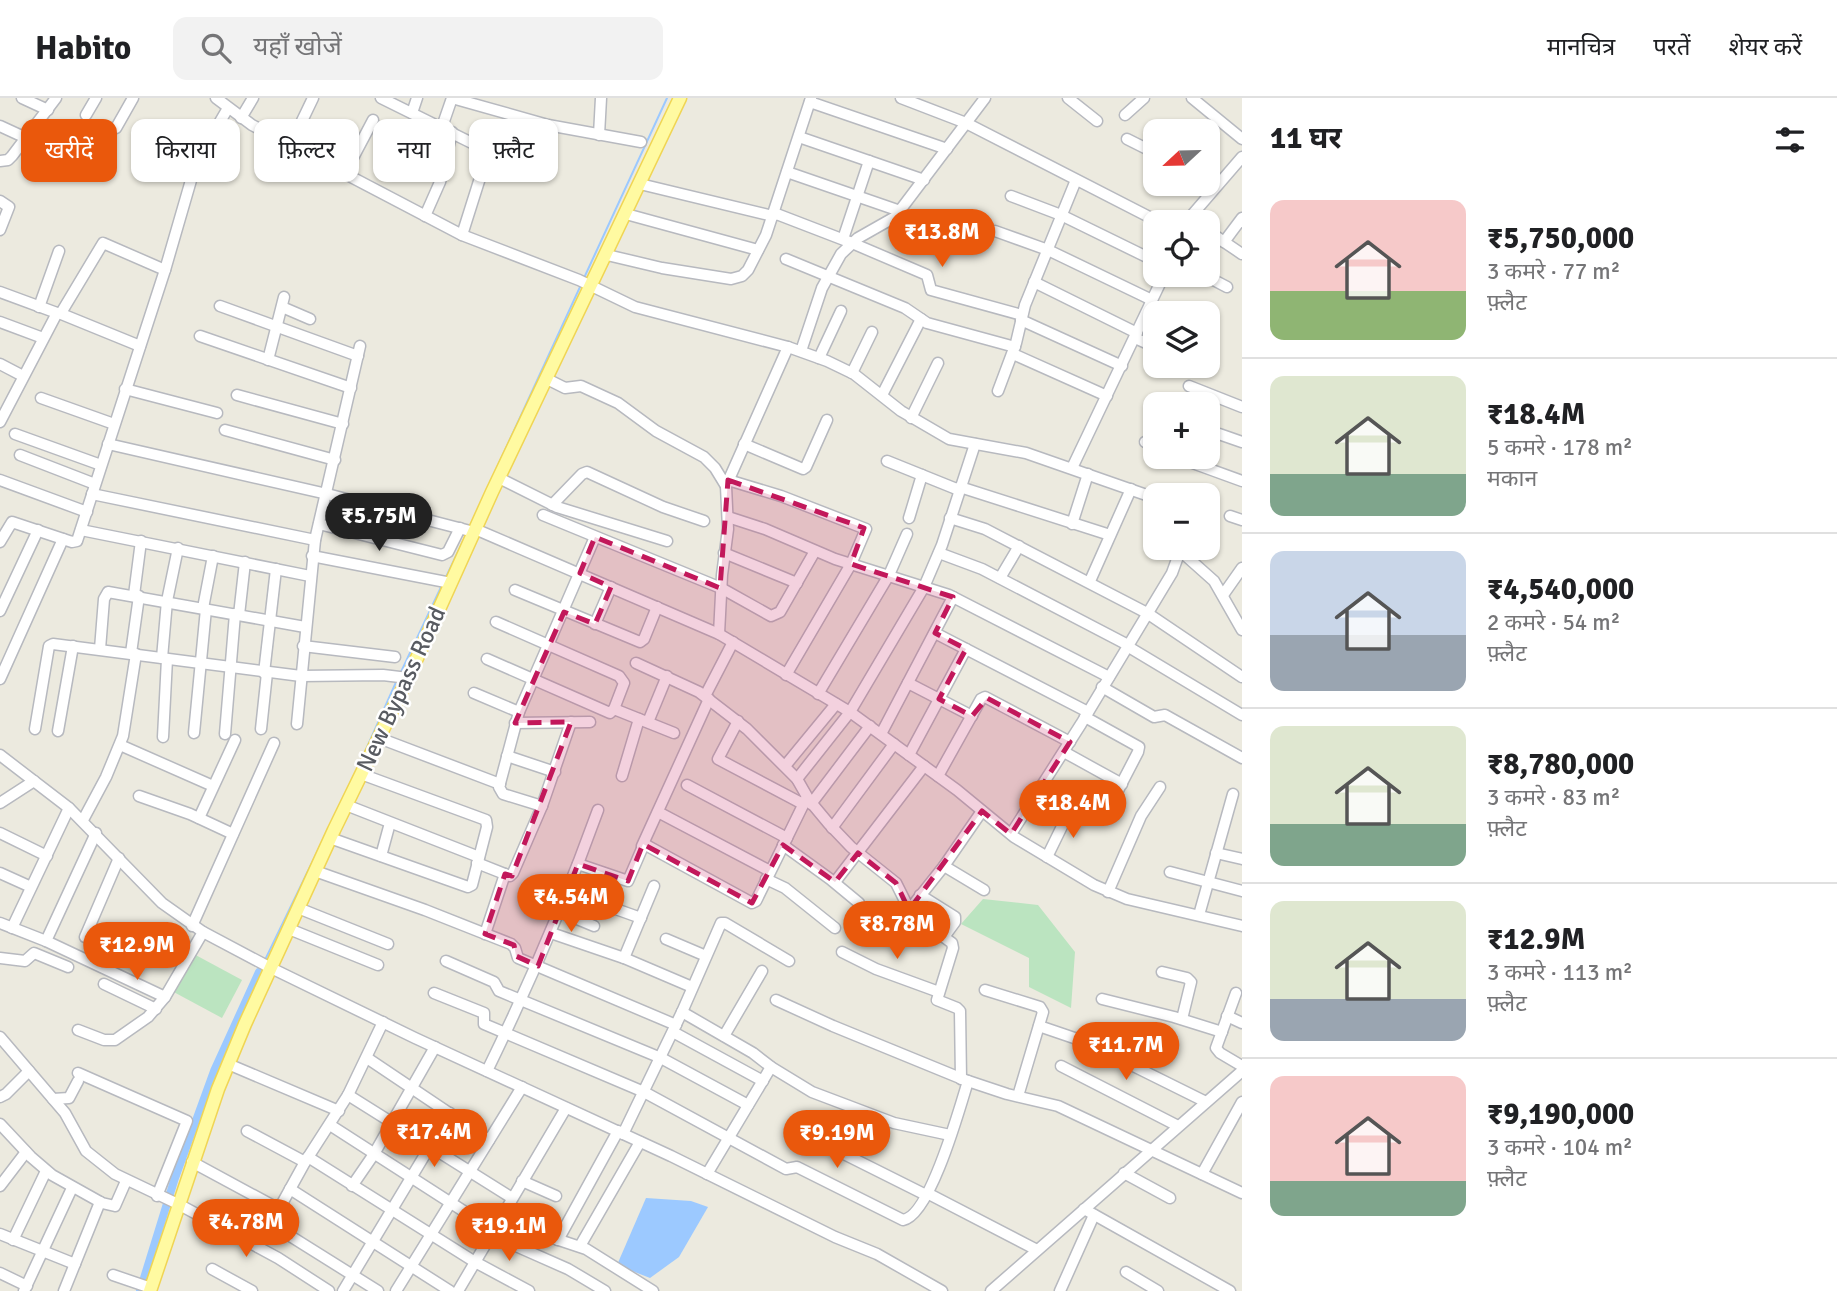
<!DOCTYPE html>
<html lang="hi">
<meta charset="utf-8">
<style>
body{margin:0;font-family:Signika,"Noto Sans Devanagari",sans-serif;background:#f2f2f2;color:#202124;height:100vh;display:flex;flex-direction:column;font-size:26px;white-space:nowrap}
*{box-sizing:border-box;margin:0}
p{font-size:23px;color:#757577}
.icon{flex:none;width:38px;height:38px;fill:none;stroke:currentColor;stroke-width:2;stroke-linecap:round;stroke-linejoin:round}
.map{position:relative;flex:1;overflow:hidden}
.sheet{display:flex;flex-direction:column;background:#fff;width:595px}
.sheet>*{flex:none}
.top-card{position:absolute;left:21px;top:21px;width:665px;height:63px;display:flex;gap:14px}
.needle{width:46px;rotate:248deg}
.controls{position:absolute;left:1143px;top:21px;display:grid;gap:14px}
.controls a{display:grid;place-items:center;width:77px;height:77px;border-radius:14px;background:#fff;box-shadow:0 2px 5px #0004;font-size:35px}
.price{position:absolute;translate:-50% -60px;padding:0 16px;border-radius:24px;background:#ea580c;color:#fff;font-size:23px;line-height:46px;filter:drop-shadow(0 2px 4px #0008)}
.price::after{content:'';position:absolute;left:50%;top:42px;width:21px;height:16px;margin-left:-10px;background:inherit;clip-path:polygon(0 0,100% 0,50% 100%)}
.price.selected{background:#222;color:#fff}
ul{padding:0;list-style:none}
li{display:flex;align-items:center;gap:21px;height:175px;padding:0 28px}
li+li{border-top:2px solid #e0e0e0}
li span{display:grid;place-items:center;flex:none;width:196px;height:140px;border-radius:14px;color:#555}
li>.icon{margin-inline-start:auto}
span .icon{width:84px;height:84px;fill:#fffc;stroke-width:1}
li b{font-size:30px}
h2{display:flex;justify-content:space-between;align-items:center;height:84px;padding:0 28px;font-size:30px}
.tag{padding:0 24px;border-radius:14px;background:#fff;box-shadow:0 2px 5px #0004;font-size:24px;line-height:63px}
.tag.selected{background:#ea580c;color:#fff}
header{display:flex;align-items:center;gap:42px;box-sizing:border-box;height:98px;padding:0 35px;background:#fff;border-bottom:2px solid #e0e0e0}
header strong{font-size:33px}
nav{display:flex;gap:38px;margin-inline-start:auto;font-size:24px}
.search{width:490px;height:63px;background:#f2f2f2;display:flex;align-items:center;gap:18px;box-sizing:border-box;padding:0 24px;border-radius:14px;color:#757577;font-size:26px}
main{display:flex;flex:1;min-height:0}
.map>svg:first-child{display:block}
.green{fill:#bbe4c0}
.water{fill:#9cc9ff}
.lines{fill:none;stroke-linecap:round;stroke-linejoin:round}
.stream{stroke:#9cc9ff;stroke-width:2}
.canal{stroke:#9cc9ff;stroke-width:8}
.minor-casing{stroke:#b7b9bf;stroke-width:13}
.major-casing{stroke:#f0d554;stroke-width:15}
.minor{stroke:#fff;stroke-width:10}
.major{stroke:#fffaa1;stroke-width:12}
.marked{fill:#c2185b;fill-opacity:0.2;stroke:#c2185b;stroke-width:5;stroke-dasharray:14 9;stroke-linejoin:round}
.labels{text-anchor:middle;dominant-baseline:central;stroke-width:5;stroke-linejoin:round;paint-order:stroke}
.street-label{font-size:24px;fill:#585b61;stroke:#fff}
</style>
<header>
<strong>Habito</strong>
<div class="search"><svg class="icon" aria-label="search" viewBox="0 0 24 24"><circle cx="10" cy="10" r="6"/><path d="M15 15l6 6"/></svg>यहाँ खोजें</div>
<nav><a>मानचित्र</a><a>परतें</a><a>शेयर करें</a></nav>
</header>
<main>
<div class="map">
<svg width="1242" height="1193" viewBox="0 0 1242 1193">
<rect width="100%" height="100%" fill="#eceadf"/>
<g class="green">
<polygon points="983,801 1038,807 1075,854 1071,910 1029,889 1029,860 961,826"/>
<polygon points="190,854 242,882 222,920 170,892"/>
</g>
<polygon class="water" points="646,1100 691,1103 708,1109 679,1159 650,1180 617,1167"/>
<g class="lines">
<g class="stream">
<polyline points="584,180 667,0"/>
<polyline points="495,374 580,189"/>
<polyline points="446,479 466,437"/>
<polyline points="401,574 442,487"/>
<polyline points="355,676 397,582"/>
<polyline points="265,862 322,744"/>
</g>
<polyline class="canal" points="140,1193 174,1083 214,973 259,874"/>
<g class="minor-casing">
<g id="minor">
<polyline points="22,0 48,12"/>
<polyline points="216,0 252,27 462,137 579,182 635,209 788,249 827,263 854,276 901,313 949,341 1026,355 1155,400"/>
<polyline points="381,0 484,51 486,61 462,137"/>
<polyline points="452,0 548,27 641,44"/>
<polyline points="901,0 966,25 1159,124"/>
<polyline points="1068,0 1097,23"/>
<polyline points="1192,0 1242,41"/>
<polyline points="810,4 947,51"/>
<polyline points="412,15 417,0"/>
<polyline points="86,17 96,0"/>
<polyline points="1125,17 1144,0"/>
<polyline points="241,20 253,0"/>
<polyline points="0,28 26,40"/>
<polyline points="442,29 452,0"/>
<polyline points="116,30 133,0"/>
<polyline points="599,37 601,0"/>
<polyline points="799,39 924,82"/>
<polyline points="1127,41 1155,55"/>
<polyline points="382,43 442,73"/>
<polyline points="290,48 313,0"/>
<polyline points="0,63 8,62 12,58 56,0"/>
<polyline points="787,74 900,113"/>
<polyline points="345,75 373,22"/>
<polyline points="640,86 773,118"/>
<polyline points="1011,98 1061,117 1155,163"/>
<polyline points="0,103 9,109 0,132"/>
<polyline points="774,115 852,145 927,177 931,192 1022,217"/>
<polyline points="626,116 758,152"/>
<polyline points="425,118 440,84 452,34"/>
<polyline points="1186,124 1242,59"/>
<polyline points="995,133 1048,152 1152,202"/>
<polyline points="1208,133 1242,156"/>
<polyline points="843,141 869,63"/>
<polyline points="1224,144 1242,120"/>
<polyline points="607,157 662,170 731,181 742,178 748,172 766,137 811,0"/>
<polyline points="786,161 905,210 927,225 1015,249"/>
<polyline points="1204,177 1227,189"/>
<polyline points="1034,184 1137,235"/>
<polyline points="0,194 57,215 61,215 103,145 165,172"/>
<polyline points="1150,207 1167,215"/>
<polyline points="220,208 358,258"/>
<polyline points="39,209 59,153"/>
<polyline points="282,209 310,221"/>
<polyline points="59,215 140,248"/>
<polyline points="1021,222 1122,268"/>
<polyline points="0,224 43,240"/>
<polyline points="1208,235 1212,237"/>
<polyline points="200,238 351,290"/>
<polyline points="1135,240 1155,249"/>
<polyline points="801,253 822,190 841,156 858,140 895,119 985,0"/>
<polyline points="1013,256 1107,298"/>
<polyline points="819,260 841,213"/>
<polyline points="268,262 284,199"/>
<polyline points="0,266 23,278"/>
<polyline points="852,275 872,234"/>
<polyline points="547,281 565,290 581,288 618,305 656,333 704,359 715,370 726,388"/>
<polyline points="1189,288 1242,309"/>
<polyline points="125,291 217,315"/>
<polyline points="998,293 1016,245 1025,207 1076,82"/>
<polyline points="237,297 343,326"/>
<polyline points="882,297 921,221"/>
<polyline points="41,300 114,326"/>
<polyline points="911,320 938,265"/>
<polyline points="0,324 57,215"/>
<polyline points="225,332 335,362"/>
<polyline points="15,336 101,367"/>
<polyline points="1219,336 1242,344"/>
<polyline points="1145,344 1155,349"/>
<polyline points="108,346 327,396 474,434"/>
<polyline points="744,346 803,371 806,369 827,322"/>
<polyline points="20,357 95,386"/>
<polyline points="1176,359 1242,383"/>
<polyline points="887,363 959,392"/>
<polyline points="1072,370 1164,177"/>
<polyline points="499,380 557,409 667,443"/>
<polyline points="0,382 87,414"/>
<polyline points="728,382 781,398 866,431 851,466 786,577"/>
<polyline points="960,389 1110,437"/>
<polyline points="92,396 315,442"/>
<polyline points="552,407 582,376 587,374 663,409 704,423"/>
<polyline points="543,417 721,490 771,518 780,514 815,453"/>
<polyline points="1230,418 1242,422"/>
<polyline points="728,419 765,431 835,461 949,497 1109,579"/>
<polyline points="909,420 922,377"/>
<polyline points="950,420 985,431 1147,515 1242,579"/>
<polyline points="319,426 442,457 448,454 460,430"/>
<polyline points="1072,426 1088,376"/>
<polyline points="475,431 719,536 850,614 957,692 1014,739 1094,787 1127,801 1242,828"/>
<polyline points="81,432 310,478"/>
<polyline points="0,444 12,424 72,444 77,443 165,172 196,65 228,10"/>
<polyline points="1177,450 1214,483 1242,532"/>
<polyline points="724,455 797,485"/>
<polyline points="939,455 982,471 1128,547"/>
<polyline points="312,458 451,485"/>
<polyline points="1000,480 1019,448"/>
<polyline points="1090,483 1131,391"/>
<polyline points="515,492 640,544 644,541 657,509"/>
<polyline points="134,497 141,443"/>
<polyline points="1223,497 1242,470"/>
<polyline points="203,510 213,458"/>
<polyline points="0,513 38,432"/>
<polyline points="239,517 245,464"/>
<polyline points="595,526 611,489"/>
<polyline points="935,535 1088,614"/>
<polyline points="719,536 722,477 728,431 726,388 788,249"/>
<polyline points="303,548 395,559"/>
<polyline points="1127,548 1242,617"/>
<polyline points="100,551 104,501 108,494 305,529"/>
<polyline points="131,555 139,498"/>
<polyline points="162,560 167,503 178,450"/>
<polyline points="487,561 610,615 614,611 624,585 619,578 496,524"/>
<polyline points="636,565 699,594 747,631 797,681 809,702 829,726 851,749 896,785 911,815 952,845 953,850 937,902 957,910 960,913 961,981"/>
<polyline points="264,575 276,471"/>
<polyline points="0,581 63,441"/>
<polyline points="908,585 972,618"/>
<polyline points="1102,589 1154,619 1165,617 1242,660"/>
<polyline points="474,595 519,614"/>
<polyline points="818,596 889,477 907,436"/>
<polyline points="705,598 733,544"/>
<polyline points="614,611 674,635"/>
<polyline points="1085,619 1139,649 1138,654 1111,706"/>
<polyline points="738,623 718,661 803,706"/>
<polyline points="648,624 667,578"/>
<polyline points="515,625 590,624"/>
<polyline points="297,626 315,442 360,248"/>
<polyline points="35,631 49,548 53,546 301,578 383,577 408,580"/>
<polyline points="261,631 267,575"/>
<polyline points="58,633 73,548"/>
<polyline points="194,635 206,511"/>
<polyline points="225,636 235,516"/>
<polyline points="881,636 953,499"/>
<polyline points="163,639 167,561"/>
<polyline points="379,640 500,686"/>
<polyline points="120,647 213,688"/>
<polyline points="1064,654 1122,686"/>
<polyline points="0,657 69,710 162,805 203,834 271,870 415,940 671,1058 835,1139 877,1156 942,1193"/>
<polyline points="909,657 966,551"/>
<polyline points="507,658 555,674"/>
<polyline points="785,668 836,606"/>
<polyline points="622,678 639,621"/>
<polyline points="938,678 981,601 985,599 1070,644"/>
<polyline points="797,681 850,614 924,489 942,447 975,346"/>
<polyline points="687,687 787,740"/>
<polyline points="139,698 190,716 233,736"/>
<polyline points="0,705 34,683"/>
<polyline points="811,706 870,628"/>
<polyline points="346,707 479,759"/>
<polyline points="542,708 503,696 499,689 519,614 595,439"/>
<polyline points="658,714 770,773"/>
<polyline points="199,720 235,642"/>
<polyline points="83,722 106,679 123,638 136,556"/>
<polyline points="832,730 894,646"/>
<polyline points="0,735 47,758"/>
<polyline points="1011,736 1081,626 1172,475 1180,453"/>
<polyline points="330,740 468,789 472,787 487,729 486,722 361,676"/>
<polyline points="783,747 830,781 859,805"/>
<polyline points="642,748 709,601"/>
<polyline points="1216,755 1242,761"/>
<polyline points="381,758 390,725"/>
<polyline points="1047,759 1070,712"/>
<polyline points="477,765 510,778 513,775 542,708 571,624"/>
<polyline points="578,766 628,783 644,746 752,805 756,803 807,699"/>
<polyline points="944,768 984,792"/>
<polyline points="315,773 425,812 511,846 515,850 518,860 676,927"/>
<polyline points="1170,774 1242,793"/>
<polyline points="0,775 31,789"/>
<polyline points="766,781 785,790 835,830"/>
<polyline points="835,784 924,668"/>
<polyline points="568,794 641,820"/>
<polyline points="1108,794 1141,718 1160,689"/>
<polyline points="920,797 955,819 955,824 944,839"/>
<polyline points="298,810 388,846"/>
<polyline points="909,812 944,768 982,713"/>
<polyline points="560,814 594,828"/>
<polyline points="1199,817 1233,696"/>
<polyline points="0,825 46,843 165,899"/>
<polyline points="192,828 274,645"/>
<polyline points="12,830 69,710"/>
<polyline points="289,831 378,867"/>
<polyline points="551,835 624,860 692,889"/>
<polyline points="485,836 505,776"/>
<polyline points="85,839 119,760"/>
<polyline points="666,841 706,858"/>
<polyline points="46,843 96,735"/>
<polyline points="842,854 876,871 939,894"/>
<polyline points="0,860 25,863 34,855 68,869"/>
<polyline points="624,860 654,788"/>
<polyline points="446,863 494,884 499,893 661,960 748,1007"/>
<polyline points="1162,874 1187,880 1191,884 1182,921"/>
<polyline points="104,886 156,911"/>
<polyline points="985,892 1040,909 1043,914 1018,998"/>
<path d="M434,895L484,915V926L644,994L786,1071L797,1069L903,1122C930,1118 960,1009 968,983"/>
<polyline points="1236,895 1216,950 1220,955 1242,968"/>
<polyline points="1102,901 1174,919 1222,934"/>
<polyline points="776,902 833,928 965,982 1007,996 1058,1008 1242,1095"/>
<polyline points="682,914 753,955 771,969 812,994 894,1025 950,1037"/>
<polyline points="1227,918 1242,925"/>
<polyline points="1039,928 1083,943 1206,1004"/>
<polyline points="78,932 104,942 115,942 148,919 165,899 203,834"/>
<polyline points="673,934 763,983"/>
<polyline points="724,938 762,873"/>
<polyline points="0,939 65,1015 86,1053 115,1076 178,1106 278,1160 329,1193"/>
<polyline points="367,960 489,1042"/>
<polyline points="228,966 339,1013"/>
<polyline points="1061,968 1178,1028"/>
<path d="M487,973C529,887 566,801 598,712"/>
<polyline points="78,975 187,1023 157,1098"/>
<polyline points="348,997 512,1100"/>
<polyline points="0,999 6,996 29,973"/>
<polyline points="53,1001 69,1000 78,983"/>
<polyline points="0,1026 31,1059 52,1077 102,1105 115,1108 126,1083"/>
<polyline points="330,1027 493,1132"/>
<polyline points="247,1033 305,1064"/>
<polyline points="623,1036 682,914 721,825 725,825 789,863"/>
<polyline points="816,1042 926,1097"/>
<polyline points="308,1059 475,1164 529,1193"/>
<polyline points="192,1064 279,1111"/>
<polyline points="1124,1075 1170,1100"/>
<polyline points="707,1076 771,969"/>
<polyline points="1202,1076 1242,1004"/>
<polyline points="522,1083 556,1098"/>
<polyline points="0,1088 26,1054"/>
<polyline points="352,1088 374,1056 435,949"/>
<polyline points="290,1091 450,1193"/>
<polyline points="927,1095 1037,1152"/>
<polyline points="1084,1111 1230,1193"/>
<polyline points="501,1117 556,1141 586,1151 653,1193"/>
<polyline points="271,1126 378,1193"/>
<polyline points="0,1136 75,1166"/>
<polyline points="491,1137 568,1171 605,1193"/>
<polyline points="13,1142 46,1073"/>
<polyline points="558,1142 618,1033"/>
<polyline points="580,1148 640,1044"/>
<polyline points="258,1149 305,1064 348,997 383,924"/>
<polyline points="212,1171 252,1193"/>
<polyline points="1126,1174 1158,1193"/>
<polyline points="0,1175 27,1188"/>
<polyline points="113,1177 151,1190"/>
<polyline points="24,1193 72,1090"/>
<polyline points="64,1193 100,1104"/>
<polyline points="343,1193 450,1015"/>
<polyline points="396,1193 522,989"/>
<polyline points="458,1193 566,1010"/>
<polyline points="991,1193 1242,973"/>
<polyline points="1060,1193 1094,1117"/>
</g>
</g>
<g class="major-casing">
<polyline id="major" points="150,1193 218,991 245,926 334,732 408,580 492,394 680,0"/>
</g>
<use href="#minor" class="minor"/>
<use href="#major" class="major"/>
</g>
<path class="marked" d="M728,382L864,430L851,466L953,499L935,535L966,551L939,601L972,618L987,600L1070,644L1011,736L982,713L909,812L896,785L858,755L835,784L783,747L752,805L643,746L628,783L578,766L538,868L516,858L514,847L485,836L505,776L512,778L571,624L515,625L564,514L595,526L611,489L580,475L595,439L720,490Z"/>
<g class="labels">
<g class="street-label">
<text transform="translate(401 591) rotate(-65)">New Bypass Road</text>
</g>
</g>
</svg>
<div class="controls">
<a><svg class="needle" viewBox="-14 -14 28 28"><path d="M0-13l5 13h-10z" fill="#e53935"/><path d="M0 13l5-13h-10z" fill="#757577"/></svg></a>
<a><svg class="icon" aria-label="locate" viewBox="0 0 24 24"><circle cx="12" cy="12" r="6"/><path d="M12 2v4M12 18v4M2 12h4M18 12h4"/></svg></a>
<a><svg class="icon" aria-label="layers" viewBox="0 0 24 24"><path d="M12 4l9 5-9 5-9-5zM3 14l9 5 9-5"/></svg></a>
<a>+</a>
<a>−</a>
</div>
<b class="price" style="left:942px;top:171px">₹13.8M</b>
<b class="price selected" style="left:379px;top:455px">₹5.75M</b>
<b class="price" style="left:1073px;top:742px">₹18.4M</b>
<b class="price" style="left:571px;top:836px">₹4.54M</b>
<b class="price" style="left:897px;top:863px">₹8.78M</b>
<b class="price" style="left:137px;top:884px">₹12.9M</b>
<b class="price" style="left:1126px;top:984px">₹11.7M</b>
<b class="price" style="left:434px;top:1071px">₹17.4M</b>
<b class="price" style="left:837px;top:1072px">₹9.19M</b>
<b class="price" style="left:246px;top:1161px">₹4.78M</b>
<b class="price" style="left:509px;top:1165px">₹19.1M</b>
<div class="top-card">
<a class="tag selected">खरीदें</a>
<a class="tag">किराया</a>
<a class="tag">फ़िल्टर</a>
<a class="tag">नया</a>
<a class="tag">फ़्लैट</a>
</div>
</div>
<section class="sheet">
<h2>11 घर<svg class="icon" aria-label="filters" viewBox="0 0 24 24"><path d="M4 7h16M4 17h16"/><circle cx="9" cy="7" r="2"/><circle cx="15" cy="17" r="2"/></svg></h2>
<ul>
<li><span style="background:linear-gradient(#f6c9c9 65%,#8fb573 0)"><svg class="icon" aria-label="home" viewBox="0 0 24 24"><path d="M3 11l9-7 9 7M6 9v11h12V9"/></svg></span><div><b>₹5,750,000</b><p>3 कमरे · 77 m²</p><p>फ़्लैट</p></div></li>
<li><span style="background:linear-gradient(#dfe7d0 70%,#7fa58c 0)"><svg class="icon" aria-label="home" viewBox="0 0 24 24"><path d="M3 11l9-7 9 7M6 9v11h12V9"/></svg></span><div><b>₹18.4M</b><p>5 कमरे · 178 m²</p><p>मकान</p></div></li>
<li><span style="background:linear-gradient(#c9d6e8 60%,#9aa5b1 0)"><svg class="icon" aria-label="home" viewBox="0 0 24 24"><path d="M3 11l9-7 9 7M6 9v11h12V9"/></svg></span><div><b>₹4,540,000</b><p>2 कमरे · 54 m²</p><p>फ़्लैट</p></div></li>
<li><span style="background:linear-gradient(#dfe7d0 70%,#7fa58c 0)"><svg class="icon" aria-label="home" viewBox="0 0 24 24"><path d="M3 11l9-7 9 7M6 9v11h12V9"/></svg></span><div><b>₹8,780,000</b><p>3 कमरे · 83 m²</p><p>फ़्लैट</p></div></li>
<li><span style="background:linear-gradient(#dfe7d0 70%,#9aa5b1 0)"><svg class="icon" aria-label="home" viewBox="0 0 24 24"><path d="M3 11l9-7 9 7M6 9v11h12V9"/></svg></span><div><b>₹12.9M</b><p>3 कमरे · 113 m²</p><p>फ़्लैट</p></div></li>
<li><span style="background:linear-gradient(#f6c9c9 75%,#7fa58c 0)"><svg class="icon" aria-label="home" viewBox="0 0 24 24"><path d="M3 11l9-7 9 7M6 9v11h12V9"/></svg></span><div><b>₹9,190,000</b><p>3 कमरे · 104 m²</p><p>फ़्लैट</p></div></li>
</ul>
</section>
</main>
